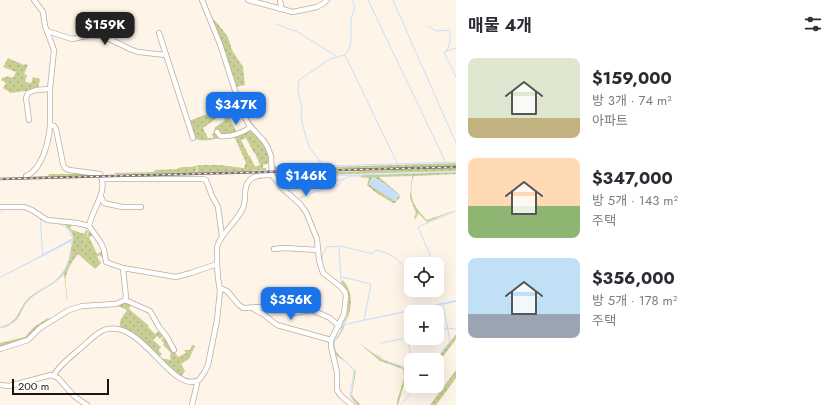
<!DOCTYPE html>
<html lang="ko">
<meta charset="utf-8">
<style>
body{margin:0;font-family:Jost,"Noto Sans KR",sans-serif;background:#f7f7f7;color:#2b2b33;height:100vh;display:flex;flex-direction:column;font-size:15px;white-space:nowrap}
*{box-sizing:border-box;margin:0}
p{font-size:13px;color:#7c7c81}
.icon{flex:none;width:22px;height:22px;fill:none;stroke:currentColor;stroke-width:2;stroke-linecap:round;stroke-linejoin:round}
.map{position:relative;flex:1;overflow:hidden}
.details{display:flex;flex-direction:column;background:#fff;width:380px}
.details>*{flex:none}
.tools{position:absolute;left:404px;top:257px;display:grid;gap:8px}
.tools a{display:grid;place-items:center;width:40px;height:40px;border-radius:8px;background:#fff;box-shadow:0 4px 16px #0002;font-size:20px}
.scale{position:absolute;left:12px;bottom:10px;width:97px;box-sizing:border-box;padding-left:4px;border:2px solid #1b1611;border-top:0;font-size:11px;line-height:14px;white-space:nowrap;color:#1b1611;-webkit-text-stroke:3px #fff;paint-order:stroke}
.price{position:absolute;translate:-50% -34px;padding:0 9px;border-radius:8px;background:#1a73e8;color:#fff;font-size:13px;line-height:26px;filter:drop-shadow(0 1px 2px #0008)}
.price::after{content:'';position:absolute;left:50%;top:24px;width:12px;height:9px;margin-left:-6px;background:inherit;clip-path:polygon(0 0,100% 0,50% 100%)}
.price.active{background:#222;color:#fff}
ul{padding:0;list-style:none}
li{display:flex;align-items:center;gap:12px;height:100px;padding:0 12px}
li span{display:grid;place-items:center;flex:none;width:112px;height:80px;border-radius:8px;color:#555}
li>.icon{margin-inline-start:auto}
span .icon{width:48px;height:48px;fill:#fffc;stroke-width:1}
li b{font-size:17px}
h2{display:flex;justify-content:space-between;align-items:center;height:48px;padding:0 12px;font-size:17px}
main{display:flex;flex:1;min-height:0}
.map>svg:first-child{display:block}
.grass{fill:url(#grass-dots);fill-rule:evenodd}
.water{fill:#c7dffc}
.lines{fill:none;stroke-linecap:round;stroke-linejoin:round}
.stream{stroke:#c7dffc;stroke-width:1}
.minor-casing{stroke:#bbae9f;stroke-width:6}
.minor{stroke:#fff;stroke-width:4.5}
.rail-casing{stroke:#787169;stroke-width:2.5}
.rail{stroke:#fff;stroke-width:1;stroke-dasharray:3;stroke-linecap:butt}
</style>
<main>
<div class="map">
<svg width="456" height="405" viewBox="0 0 456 405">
<defs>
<pattern id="grass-dots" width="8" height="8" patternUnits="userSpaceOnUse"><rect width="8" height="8" fill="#c8cf94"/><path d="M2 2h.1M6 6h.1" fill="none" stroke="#abb17f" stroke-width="1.8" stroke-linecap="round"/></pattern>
</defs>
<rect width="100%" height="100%" fill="#fff4e8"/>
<g class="grass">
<polygon points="210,16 218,24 228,37 232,50 243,67 245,85 235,87 249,119 266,141 273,154 246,117"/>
<polygon points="8,58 24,65 25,64 28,65 24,74 27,75 25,82 31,83 33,77 40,79 38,89 11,93 3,88 6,83 1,80 3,77 5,78 7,76 13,78 16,72 3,67"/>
<path d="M238,102L241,113L238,114L236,111L228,115L237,133C229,135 200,146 194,137C192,133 191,126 189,121ZM221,115L225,120L214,128L216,132L212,134L213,138H208L203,128Z"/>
<path d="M251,129C263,140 268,148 270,163L263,165V168H266V170L197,173L198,165H220L244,168L245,164L246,163L234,136ZM246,138L254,153H255L260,165L255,167L250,156H249L241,140Z"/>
<polygon points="456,163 456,166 273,170 273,166 297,168"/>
<path d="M197,165L196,173L115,174V173L154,172L155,170L177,169C183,165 191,169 197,165Z"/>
<polygon points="456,168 456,171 281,176 279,181 274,174"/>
<polygon points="75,172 100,176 27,177 48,176 49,174 72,174"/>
<path d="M456,172V174L415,176L413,177C409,198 412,205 427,220L456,210L420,225L427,222L418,213L416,219L414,218L416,213L410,198L412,176L379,177L399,194L400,197L395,203H393L375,192L367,185L369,178L360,177L362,175ZM374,177L399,195L395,201L369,184Z"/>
<path d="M66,224H72L70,229L84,234L86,230L88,231C86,237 85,243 82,249C75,259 70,262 66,276C64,284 68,292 67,300L64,274C53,286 39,290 28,300C24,305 23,309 20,314C17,321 8,326 0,328V327C22,322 17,307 31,296C42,288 55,284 63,272C69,263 70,253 72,243L70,242H73L71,248C74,237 75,235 66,226Z"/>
<polygon points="89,231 94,235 89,237 97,254 102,251 104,259 99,255 97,257 101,263 95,269 78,254 83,247"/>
<path d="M342,280C354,289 353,313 344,324H345C343,331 340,336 335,341C332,356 348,360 356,371L352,394L353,397L361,405H357L351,397L355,370L348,363L336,355L334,347V342L340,333L347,316L348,304L349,296L341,282Z"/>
<path d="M125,301L131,303L129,309L149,326L148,327L155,334L160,330L164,335L160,339L157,336L153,340L161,347L158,350L162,354L159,357C147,345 136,332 119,328L121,319L127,310L116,305Z"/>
<polygon points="48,318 50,320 28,338 0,347 0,343 25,337 34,327"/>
<polygon points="456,334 456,339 437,365 436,360"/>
<polygon points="165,336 178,357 186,353 184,350 190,350 192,345 195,346 189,359 181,364 185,371 181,377 170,369 161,358 171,360 170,356 171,353 163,345 164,343 161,340"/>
<polygon points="359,343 383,360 403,367 405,369 405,381 398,405 397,405 397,401 404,378 403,369 380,361"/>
<polygon points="456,370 456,378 436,405 430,405"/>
</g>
<g class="water">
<polygon points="372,177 384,183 399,195 394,201 369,184"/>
<polygon points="40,219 41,219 43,254 73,238 71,253 72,241 0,278 0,277 42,255"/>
<polygon points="456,300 456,302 344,325 344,324"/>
</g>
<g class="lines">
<g class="stream">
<polyline points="352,0 355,7 351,19 351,40 349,50 344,55 330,59 299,80 298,91 302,107 301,119 309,147 323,165 328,166 456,162"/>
<polyline points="368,0 446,163"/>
<polyline points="393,0 456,143"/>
<polyline points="277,24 286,28 296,31 336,56"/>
<polyline points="428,26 436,31 450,30 450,42 447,51"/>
<polyline points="456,48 444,52 456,77"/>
<polyline points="345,55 397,163"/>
<polyline points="281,176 360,175"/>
<polyline points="288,189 344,179 351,176 360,176 361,175 456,172"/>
<polyline points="299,198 317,191 336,187 344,179"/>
<polyline points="7,209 18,209"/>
<polyline points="0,213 4,209"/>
<polyline points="57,223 67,228 73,238"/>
<polyline points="339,247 341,282 345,289"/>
<path d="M322,262L323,253L327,247L341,246L373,254L376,250C383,252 389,253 395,258C401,262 404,268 411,270"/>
<polyline points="430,264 432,260 418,227 456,211"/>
<polyline points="342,277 371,284 364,320"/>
<polyline points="348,295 346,316 341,331 334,341 335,355 348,363 354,371 350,396 357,405"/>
<path d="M0,328C9,327 18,321 21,312C23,308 24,305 27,302C47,281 65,287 71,253"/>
<polyline points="437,329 447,328 456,329"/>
<polyline points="408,338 411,360"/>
<polyline points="381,343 411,337"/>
<polyline points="377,354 384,360 411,370"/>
<polyline points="436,360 450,341 443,305"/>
<polyline points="401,405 416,386"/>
</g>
<g class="minor-casing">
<g id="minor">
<path d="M34,0L43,12L45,26L54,50L50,89V125L54,126L56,129L63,164L65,168L69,170L100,174C109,191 92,209 89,226"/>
<polyline points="202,0 220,44 242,112 249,125 264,141 268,148 271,156 272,175 282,188 300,204 306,212 317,239 319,260 323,273 341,287 345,292 346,296 344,314 331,340 331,347 337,372 337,390 341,396 352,405"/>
<polyline points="248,0 293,12 317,7 324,3 327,0"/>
<polyline points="280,9 281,6 280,0"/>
<polyline points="47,31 72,39 91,35 103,36 130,49 138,52 166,55"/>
<polyline points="159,33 193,138"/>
<polyline points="29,120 26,98 28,93 36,90 50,89"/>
<path d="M217,132L220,136C231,137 242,133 251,127"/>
<path d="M26,176C42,170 49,141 50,125"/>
<polyline points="102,179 203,179 206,180 212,196 218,207 222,236"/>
<polyline points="101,197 104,203 122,207 141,207"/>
<path d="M0,207H24L32,210L47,220L77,223L89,226L101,243L104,250L106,262L123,268L176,277L191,273L217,264V247L219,242C225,230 237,221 243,208C247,199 242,186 251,179C257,174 266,175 272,175"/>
<polyline points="274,249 284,248 318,250"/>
<polyline points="220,288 227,291 239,305 243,308 260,307 273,310 289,310 294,313 312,310 330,318 339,326"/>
<polyline points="125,300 150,311 159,327 167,337 174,350"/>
<polyline points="252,308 263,314 277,325 331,340"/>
<polyline points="0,349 28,340 40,328 69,310 82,306 116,304 125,300 126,297 123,268"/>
<path d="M54,375C60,364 72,356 82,347C89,341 95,334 104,330C142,317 171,395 199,380L204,373L208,365L217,320L220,291L218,278L217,264"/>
<polyline points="0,385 9,386 51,375 58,378 74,396 87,405"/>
<polyline points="192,405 197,384 196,382"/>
</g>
</g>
<use href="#minor" class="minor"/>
<g class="rail-casing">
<polyline id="rail" points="0,179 456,167"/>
</g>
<use href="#rail" class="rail"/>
</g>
</svg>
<div class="tools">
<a><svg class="icon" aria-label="locate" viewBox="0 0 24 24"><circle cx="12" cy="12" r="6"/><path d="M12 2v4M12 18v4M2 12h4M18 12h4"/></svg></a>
<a>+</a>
<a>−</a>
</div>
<div class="scale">200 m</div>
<b class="price active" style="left:105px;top:46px">$159K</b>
<b class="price" style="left:236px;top:126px">$347K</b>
<b class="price" style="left:306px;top:197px">$146K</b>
<b class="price" style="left:291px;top:321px">$356K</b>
</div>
<section class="details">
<h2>매물 4개<svg class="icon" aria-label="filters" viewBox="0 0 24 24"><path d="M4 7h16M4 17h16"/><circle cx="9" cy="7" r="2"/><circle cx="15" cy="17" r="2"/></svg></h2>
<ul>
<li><span style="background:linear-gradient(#dfe7d0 75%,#c2b280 0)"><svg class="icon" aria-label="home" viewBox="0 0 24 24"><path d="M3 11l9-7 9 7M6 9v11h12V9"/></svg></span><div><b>$159,000</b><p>방 3개 · 74 m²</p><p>아파트</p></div></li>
<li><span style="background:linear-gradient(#ffd9b3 60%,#8fb573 0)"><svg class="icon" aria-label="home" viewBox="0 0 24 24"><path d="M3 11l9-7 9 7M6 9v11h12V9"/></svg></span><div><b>$347,000</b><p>방 5개 · 143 m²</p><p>주택</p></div></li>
<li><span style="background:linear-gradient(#bfe0f5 70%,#9aa5b1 0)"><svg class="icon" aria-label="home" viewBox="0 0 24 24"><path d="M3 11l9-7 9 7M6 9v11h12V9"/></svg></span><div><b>$356,000</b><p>방 5개 · 178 m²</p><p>주택</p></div></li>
</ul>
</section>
</main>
